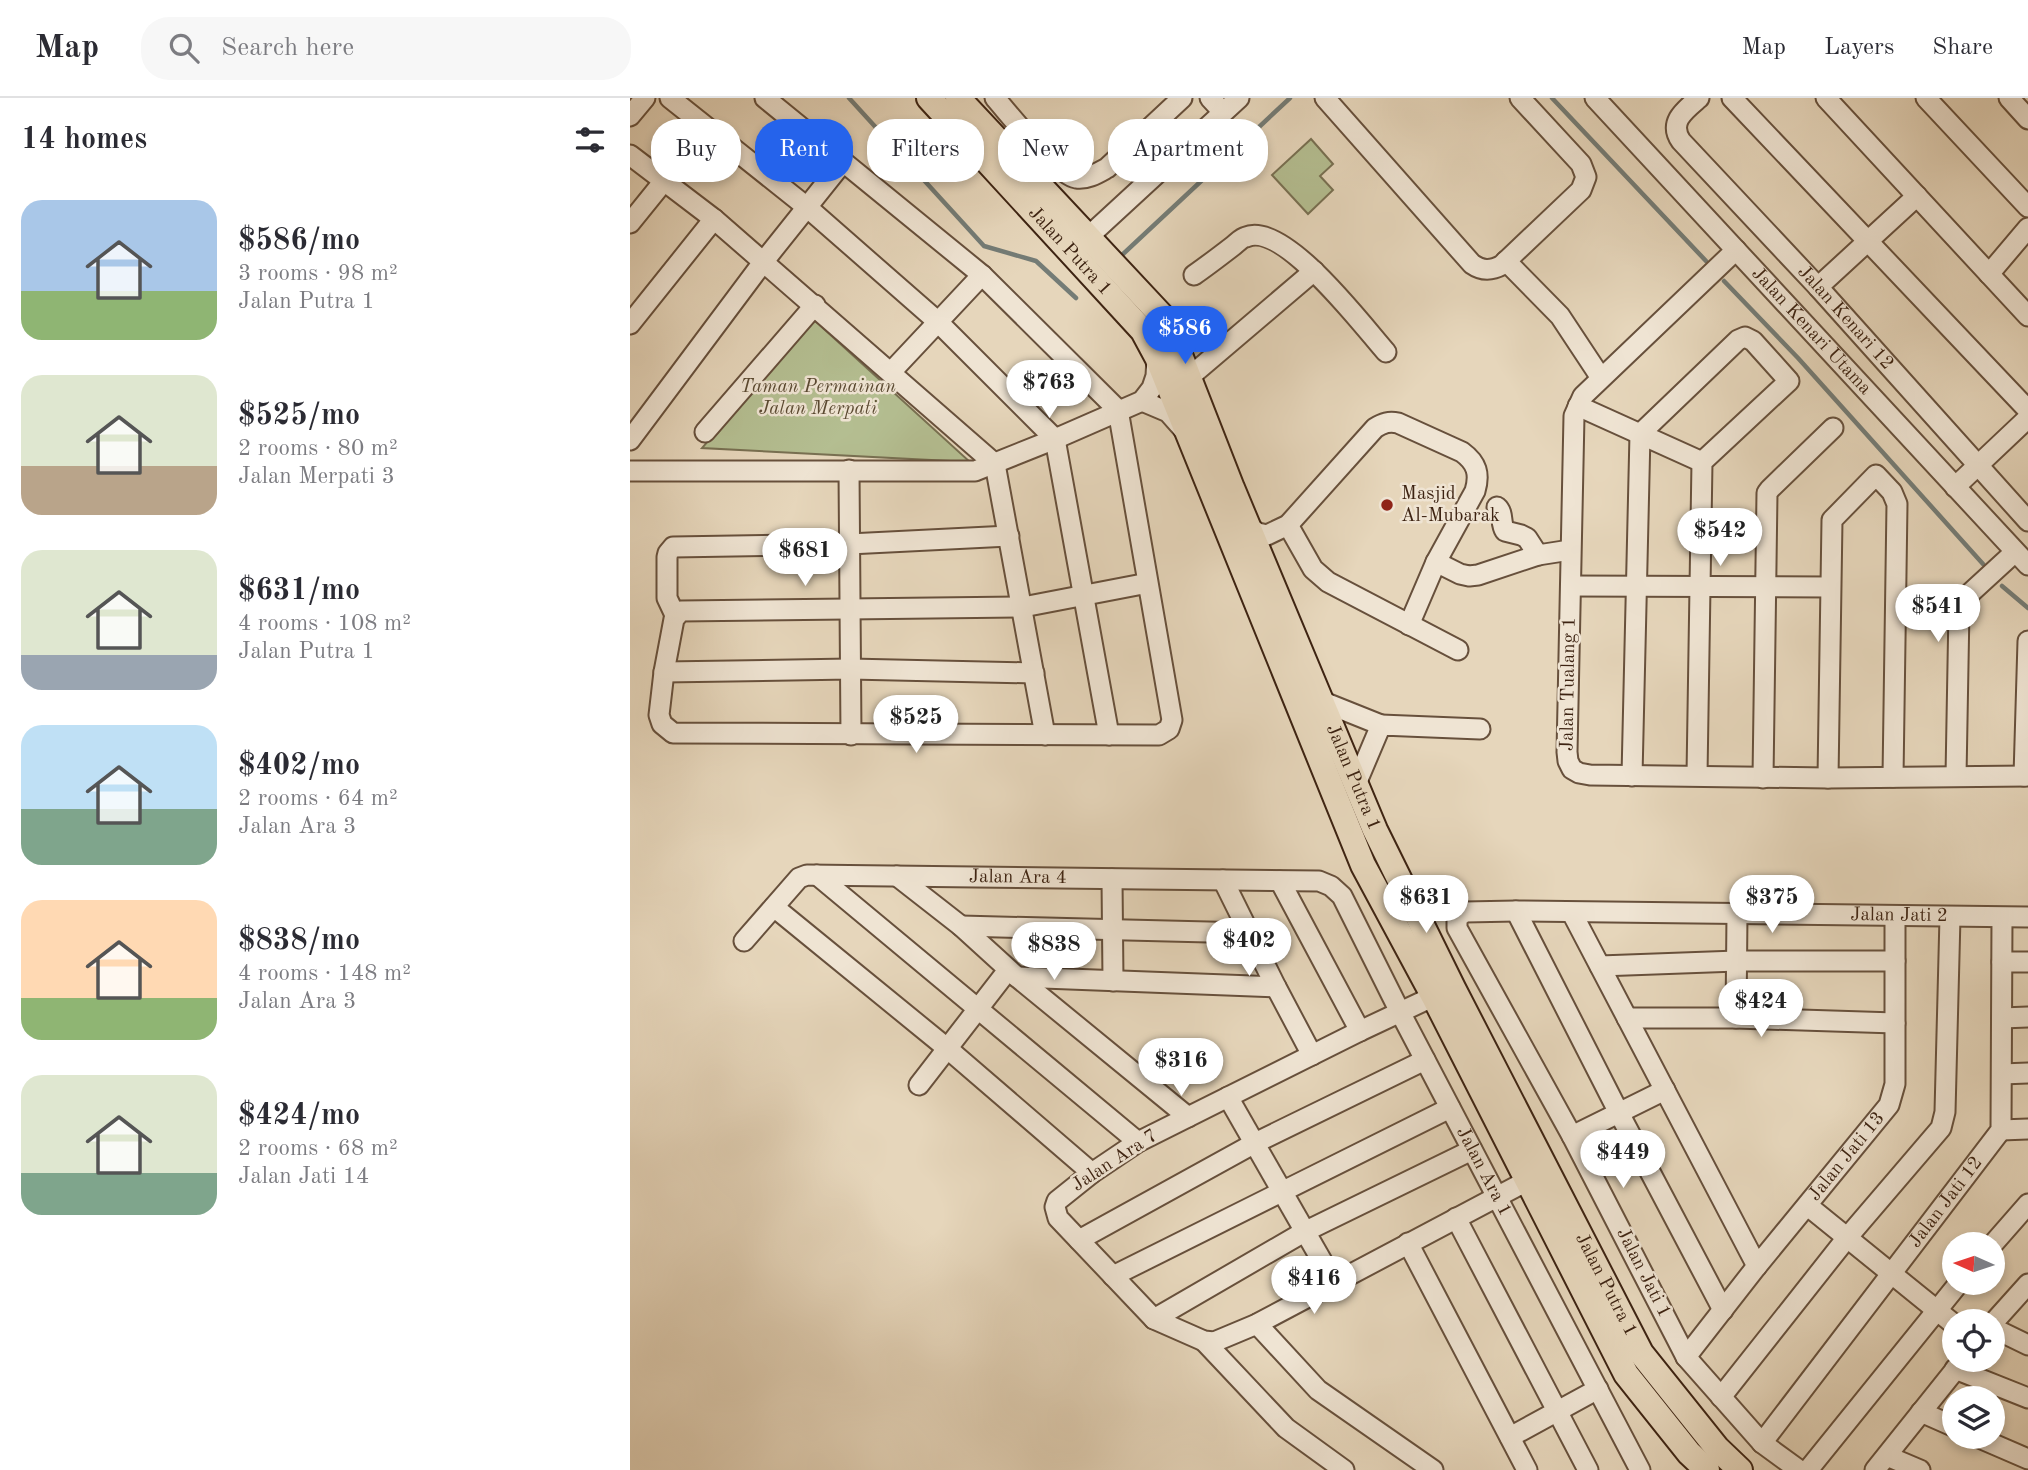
<!DOCTYPE html>
<meta charset="utf-8">
<style>
body{margin:0;font-family:"Old Standard TT",serif;background:#f7f7f7;color:#2b2b33;height:100vh;display:flex;flex-direction:column;font-size:26px;white-space:nowrap}
*{box-sizing:border-box;margin:0}
p{font-size:23px;color:#7c7c81}
.icon{flex:none;width:38px;height:38px;fill:none;stroke:currentColor;stroke-width:2;stroke-linecap:round;stroke-linejoin:round}
.map{position:relative;flex:1;overflow:hidden}
.side{display:flex;flex-direction:column;background:#fff;width:630px}
.side>*{flex:none}
.banner{position:absolute;left:21px;top:21px;width:665px;height:63px;display:flex;gap:14px}
.needle{width:46px;rotate:273deg}
.buttons{position:absolute;left:1312px;top:1134px;display:grid;gap:14px}
.buttons a{display:grid;place-items:center;width:63px;height:63px;border-radius:50%;background:#fff;box-shadow:0 4px 10px #0003;font-size:35px}
.price{position:absolute;translate:-50% -60px;padding:0 16px;border-radius:24px;background:#fff;color:#222;font-size:23px;line-height:46px;filter:drop-shadow(0 2px 4px #0008)}
.price::after{content:'';position:absolute;left:50%;top:42px;width:21px;height:16px;margin-left:-10px;background:inherit;clip-path:polygon(0 0,100% 0,50% 100%)}
.price.current{background:#2563eb;color:#fff}
ul{padding:0;list-style:none}
li{display:flex;align-items:center;gap:21px;height:175px;padding:0 21px}
li span{display:grid;place-items:center;flex:none;width:196px;height:140px;border-radius:21px;color:#555}
li>.icon{margin-inline-start:auto}
span .icon{width:84px;height:84px;fill:#fffc;stroke-width:1}
li b{font-size:30px}
h2{display:flex;justify-content:space-between;align-items:center;height:84px;padding:0 21px;font-size:30px}
.tag{padding:0 24px;border-radius:28px;background:#fff;box-shadow:0 4px 10px #0003;font-size:24px;line-height:63px}
.tag.current{background:#2563eb;color:#fff}
header{display:flex;align-items:center;gap:42px;box-sizing:border-box;height:98px;padding:0 35px;background:#fff;border-bottom:2px solid #e1e1e2}
header strong{font-size:33px}
nav{display:flex;gap:38px;margin-inline-start:auto;font-size:24px}
.search{width:490px;height:63px;background:#f7f7f7;display:flex;align-items:center;gap:18px;box-sizing:border-box;padding:0 24px;border-radius:28px;color:#7c7c81;font-size:26px}
main{display:flex;flex:1;min-height:0}
.map>svg:first-child{display:block}
.green{fill:#b4be91;stroke:#787052;stroke-width:2}
.lines{fill:none;stroke-linecap:round;stroke-linejoin:round}
.stream{stroke:#747c76;stroke-width:4.5}
.minor-casing{stroke:#67503c;stroke-width:23}
.major-casing{stroke:#3d2312;stroke-width:28}
.minor{stroke:#efe4d3;stroke-width:19}
.major{stroke:#e6d6bb;stroke-width:24}
.poi-dot{fill:#8f2418;stroke:#efe4d3;stroke-width:2.5}
.labels{text-anchor:middle;dominant-baseline:central;stroke-width:5;stroke-linejoin:round;paint-order:stroke}
.street-label{font-size:19px;fill:#3d2312;stroke:#efe4d3}
.park-label{font-size:19px;font-style:italic;fill:#5b4a32;stroke:#efe4d3}
.poi-label{font-size:19px;fill:#3d2312;stroke:#efe4d3;text-anchor:start}
</style>
<header>
<strong>Map</strong>
<div class="search"><svg class="icon" aria-label="search" viewBox="0 0 24 24"><circle cx="10" cy="10" r="6"/><path d="M15 15l6 6"/></svg>Search here</div>
<nav><a>Map</a><a>Layers</a><a>Share</a></nav>
</header>
<main>
<section class="side">
<h2>14 homes<svg class="icon" aria-label="filters" viewBox="0 0 24 24"><path d="M4 7h16M4 17h16"/><circle cx="9" cy="7" r="2"/><circle cx="15" cy="17" r="2"/></svg></h2>
<ul>
<li><span style="background:linear-gradient(#a9c7e8 65%,#8fb573 0)"><svg class="icon" aria-label="home" viewBox="0 0 24 24"><path d="M3 11l9-7 9 7M6 9v11h12V9"/></svg></span><div><b>$586/mo</b><p>3 rooms · 98 m²</p><p>Jalan Putra 1</p></div></li>
<li><span style="background:linear-gradient(#dfe7d0 65%,#b9a48a 0)"><svg class="icon" aria-label="home" viewBox="0 0 24 24"><path d="M3 11l9-7 9 7M6 9v11h12V9"/></svg></span><div><b>$525/mo</b><p>2 rooms · 80 m²</p><p>Jalan Merpati 3</p></div></li>
<li><span style="background:linear-gradient(#dfe7d0 75%,#9aa5b1 0)"><svg class="icon" aria-label="home" viewBox="0 0 24 24"><path d="M3 11l9-7 9 7M6 9v11h12V9"/></svg></span><div><b>$631/mo</b><p>4 rooms · 108 m²</p><p>Jalan Putra 1</p></div></li>
<li><span style="background:linear-gradient(#bfe0f5 60%,#7fa58c 0)"><svg class="icon" aria-label="home" viewBox="0 0 24 24"><path d="M3 11l9-7 9 7M6 9v11h12V9"/></svg></span><div><b>$402/mo</b><p>2 rooms · 64 m²</p><p>Jalan Ara 3</p></div></li>
<li><span style="background:linear-gradient(#ffd9b3 70%,#8fb573 0)"><svg class="icon" aria-label="home" viewBox="0 0 24 24"><path d="M3 11l9-7 9 7M6 9v11h12V9"/></svg></span><div><b>$838/mo</b><p>4 rooms · 148 m²</p><p>Jalan Ara 3</p></div></li>
<li><span style="background:linear-gradient(#dfe7d0 70%,#7fa58c 0)"><svg class="icon" aria-label="home" viewBox="0 0 24 24"><path d="M3 11l9-7 9 7M6 9v11h12V9"/></svg></span><div><b>$424/mo</b><p>2 rooms · 68 m²</p><p>Jalan Jati 14</p></div></li>
</ul>
</section>
<div class="map">
<svg width="1398" height="1372" viewBox="0 0 1398 1372">
<rect width="100%" height="100%" fill="#e6d6bb"/>
<filter id="stains"><feTurbulence type="fractalNoise" baseFrequency=".00286" numOctaves="4"/><feColorMatrix values="0 0 0 0 .2 0 0 0 0 .09 0 0 0 0 .02 0 0 0 .5 -.17"/></filter>
<radialGradient id="worn" r=".72"><stop offset=".6" stop-color="#630" stop-opacity="0"/><stop offset="1" stop-color="#630" stop-opacity=".3"/></radialGradient>
<g class="green">
<polygon points="681,41 703,66 690,78 703,92 678,116 642,77"/>
<polygon points="183,221 340,364 72,350"/>
</g>
<g class="lines">
<g class="stream">
<polyline points="219,0 354,148 406,163 446,200"/>
<polyline points="922,0 1076,163"/>
<polyline points="491,158 660,0"/>
<polyline points="1094,183 1168,260 1353,466"/>
<polyline points="1372,488 1398,510"/>
</g>
<g class="minor-casing">
<g id="minor">
<polyline points="40,0 178,110 307,223 425,341 479,637"/>
<polyline points="135,0 352,177 488,312"/>
<path d="M365,0C380,17 427,77 446,80C457,82 468,75 477,70L552,0"/>
<polyline points="580,0 593,14"/>
<path d="M695,0L842,166C852,173 861,173 872,167L951,92L956,79L951,66L890,0"/>
<path id="s1" d="M965,0L1398,467"/>
<path id="s2" d="M1069,0C1055,12 1038,24 1051,43L1188,189L1398,423"/>
<polyline points="1102,0 1398,312"/>
<polyline points="1196,0 1398,218"/>
<polyline points="1296,0 1398,109"/>
<polyline points="1379,0 1398,21"/>
<polyline points="0,18 15,0"/>
<polyline points="0,57 84,121 365,366"/>
<polyline points="0,125 34,83"/>
<polyline points="458,139 609,0"/>
<polyline points="1106,152 953,298 944,318 937,654 938,663 942,671 949,675 960,677 1198,680 1398,678"/>
<polyline points="876,163 930,218 971,280"/>
<polyline points="1359,176 1398,130"/>
<path d="M564,177C577,168 590,158 603,148C607,145 611,140 616,139C653,122 733,228 756,254"/>
<polyline points="1188,189 1287,98"/>
<polyline points="0,226 84,121"/>
<polyline points="261,274 352,177"/>
<polyline points="550,287 684,173"/>
<polyline points="512,303 538,314 553,331"/>
<polyline points="948,308 1072,364"/>
<polyline points="488,312 542,622 539,631 529,637 43,635 32,626 29,617 34,574 44,521 51,513 393,509 518,485"/>
<polyline points="75,334 185,207"/>
<polyline points="0,342 134,163 213,64"/>
<polyline points="365,366 415,637"/>
<polyline points="219,372 221,637"/>
<polyline points="0,373 345,373 425,341 512,303 522,290 526,278 527,260"/>
<polyline points="1325,389 1398,320"/>
<path d="M867,409C874,415 870,425 875,433L891,437L897,440L908,457"/>
<polyline points="658,427 683,471 698,484 828,552"/>
<path d="M620,430L628,435L637,437L658,427L745,330C753,325 759,323 768,325L832,354C847,365 850,376 845,393L806,464L779,527"/>
<polyline points="806,464 830,476 839,478 848,477 908,457 940,452"/>
<polyline points="941,488 1200,489"/>
<polyline points="45,517 37,500 37,459 38,455 43,449 219,446 379,438"/>
<polyline points="34,574 220,571 404,575"/>
<polyline points="691,603 751,627"/>
<polyline points="1002,678 1010,336 1108,242 1115,239 1123,243 1159,283 1072,364 1067,677"/>
<polyline points="1326,678 1329,511 1337,498 1385,454"/>
<polyline points="1394,678 1398,543"/>
<polyline points="1133,680 1137,395 1140,391 1203,330"/>
<polyline points="1198,680 1202,422 1246,377 1262,394 1267,406 1263,679"/>
<polyline points="726,686 751,627 850,631"/>
<polyline points="187,777 508,1044"/>
<polyline points="267,778 331,828 387,879 558,1019"/>
<polyline points="482,781 483,883"/>
<polyline points="593,782 646,889 682,957"/>
<polyline points="650,783 730,933"/>
<polyline points="144,809 318,951 462,1075"/>
<polyline points="886,813 989,1015 1093,1212"/>
<polyline points="942,815 1127,1168"/>
<polyline points="331,828 619,835"/>
<path id="s3" d="M114,843L169,780L177,777L689,783L701,788L712,798L770,914L1010,1372"/>
<polyline points="1372,864 1398,864"/>
<polyline points="970,868 1107,863 1265,863"/>
<polyline points="387,879 646,889"/>
<polyline points="815,893 730,933 508,1044 462,1075 427,1103 425,1109 428,1120 524,1221 574,1243 584,1244 627,1226 897,1083"/>
<polyline points="997,920 1106,920 1265,925"/>
<polyline points="1106,920 1107,816"/>
<polyline points="1372,920 1398,919"/>
<polyline points="1372,976 1398,975"/>
<polyline points="289,987 378,872"/>
<polyline points="598,999 704,1184"/>
<polyline points="1371,1032 1398,1031"/>
<polyline points="942,1038 1035,992"/>
<polyline points="1178,1108 1325,1227"/>
<polyline points="826,1120 958,1372"/>
<polyline points="449,1142 625,1045 795,962"/>
<polyline points="778,1145 897,1372"/>
<polyline points="1363,1146 1398,1106"/>
<polyline points="483,1178 820,1010"/>
<polyline points="524,1221 674,1134 842,1052"/>
<polyline points="1363,1225 1398,1186"/>
<polyline points="627,1226 688,1292 803,1372"/>
<polyline points="1363,1230 1398,1247"/>
<polyline points="574,1243 656,1330 714,1372"/>
<path id="s4" d="M1056,1259L1127,1168L1259,1007L1265,986V818"/>
<polyline points="1325,1271 1398,1300"/>
<polyline points="1091,1299 1216,1141 1311,1030 1315,1014 1320,819"/>
<polyline points="1291,1314 1325,1329"/>
<polyline points="880,1339 968,1291"/>
<polyline points="1347,1339 1398,1361"/>
<path id="s5" d="M1132,1345L1371,1032L1372,820"/>
<polyline points="1257,1358 1290,1372"/>
<path id="s6" d="M1169,1372L1132,1345L1056,1259L942,1038L827,830V820L835,814L886,813L1398,819"/>
<polyline points="1178,1372 1329,1185"/>
<polyline points="1245,1372 1333,1262"/>
</g>
</g>
<g class="major-casing">
<g id="major">
<path id="s7" d="M299,0L513,233L527,259L733,767L804,899L996,1276L1059,1355L1077,1372"/>
<path id="s8" d="M328,0L531,217L543,239L602,390L745,732L823,890L1011,1255L1087,1350L1110,1372"/>
</g>
</g>
<use href="#minor" class="minor"/>
<use href="#major" class="major"/>
</g>
<circle class="poi-dot" cx="757" cy="407" r="7"/>
<g class="labels">
<g class="street-label">
<text stroke="none"><textPath href="#s7" startOffset="208">Jalan Putra 1</textPath></text>
<text stroke="none"><textPath href="#s2" startOffset="294">Jalan Kenari 12</textPath></text>
<text stroke="none"><textPath href="#s1" startOffset="318">Jalan Kenari Utama</textPath></text>
<text transform="translate(939 586) rotate(-89)">Jalan Tualang 1</text>
<text stroke="none"><textPath href="#s8" startOffset="798">Jalan Putra 1</textPath></text>
<text stroke="none"><textPath href="#s3" startOffset="303">Jalan Ara 4</textPath></text>
<text stroke="none"><textPath href="#s6" startOffset="1101">Jalan Jati 2</textPath></text>
<text stroke="none"><textPath href="#s4" startOffset="257">Jalan Jati 13</textPath></text>
<text transform="translate(485 1063) rotate(-33)">Jalan Ara 7</text>
<text stroke="none"><textPath href="#s3" startOffset="942">Jalan Ara 1</textPath></text>
<text stroke="none"><textPath href="#s5" startOffset="303">Jalan Jati 12</textPath></text>
<text transform="translate(1013 1175) rotate(63)">Jalan Jati 1</text>
<text stroke="none"><textPath href="#s8" startOffset="1365">Jalan Putra 1</textPath></text>
</g>
<g class="park-label">
<text x="188" y="289">Taman Permainan<tspan x="188" dy="22">Jalan Merpati</tspan></text>
</g>
<g class="poi-label">
<text x="771" y="396">Masjid<tspan x="771" dy="22">Al-Mubarak</tspan></text>
</g>
</g>
<rect width="100%" height="100%" filter="url(#stains)"/>
<rect width="100%" height="100%" fill="url(#worn)"/>
</svg>
<div class="buttons">
<a><svg class="needle" viewBox="-14 -14 28 28"><path d="M0-13l5 13h-10z" fill="#e53935"/><path d="M0 13l5-13h-10z" fill="#7c7c81"/></svg></a>
<a><svg class="icon" aria-label="locate" viewBox="0 0 24 24"><circle cx="12" cy="12" r="6"/><path d="M12 2v4M12 18v4M2 12h4M18 12h4"/></svg></a>
<a><svg class="icon" aria-label="layers" viewBox="0 0 24 24"><path d="M12 4l9 5-9 5-9-5zM3 14l9 5 9-5"/></svg></a>
</div>
<b class="price current" style="left:555px;top:268px">$586</b>
<b class="price" style="left:419px;top:322px">$763</b>
<b class="price" style="left:1090px;top:470px">$542</b>
<b class="price" style="left:175px;top:490px">$681</b>
<b class="price" style="left:1308px;top:546px">$541</b>
<b class="price" style="left:286px;top:657px">$525</b>
<b class="price" style="left:796px;top:837px">$631</b>
<b class="price" style="left:1142px;top:837px">$375</b>
<b class="price" style="left:619px;top:880px">$402</b>
<b class="price" style="left:424px;top:884px">$838</b>
<b class="price" style="left:1131px;top:941px">$424</b>
<b class="price" style="left:551px;top:1000px">$316</b>
<b class="price" style="left:993px;top:1092px">$449</b>
<b class="price" style="left:684px;top:1218px">$416</b>
<div class="banner">
<a class="tag">Buy</a>
<a class="tag current">Rent</a>
<a class="tag">Filters</a>
<a class="tag">New</a>
<a class="tag">Apartment</a>
</div>
</div>
</main>
